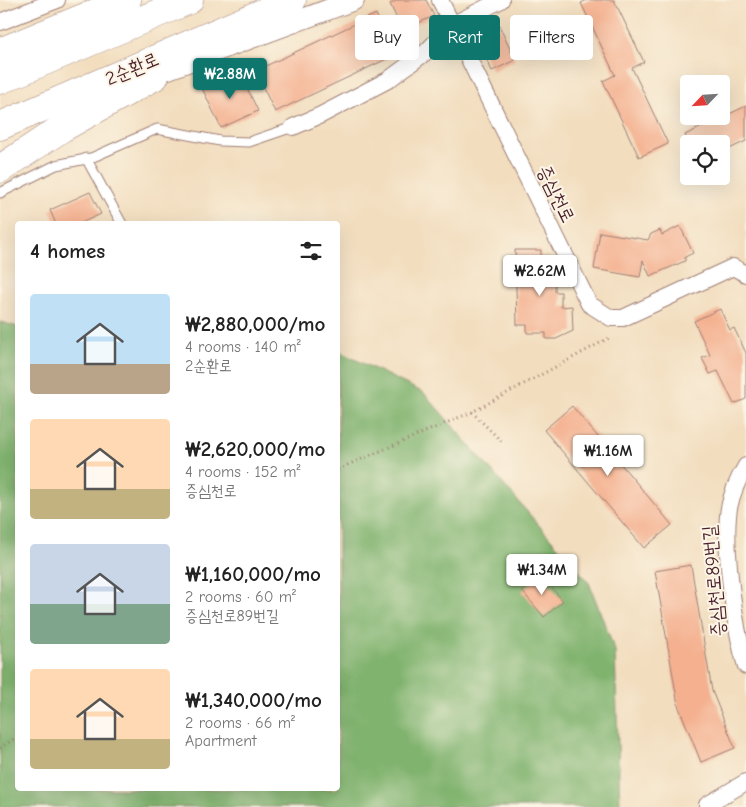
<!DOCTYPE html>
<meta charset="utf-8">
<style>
body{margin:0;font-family:"Comic Neue","Poor Story",sans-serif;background:#f6f6f6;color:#222;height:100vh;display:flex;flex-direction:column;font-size:19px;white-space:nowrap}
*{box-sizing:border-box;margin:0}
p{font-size:16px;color:#767676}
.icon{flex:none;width:28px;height:28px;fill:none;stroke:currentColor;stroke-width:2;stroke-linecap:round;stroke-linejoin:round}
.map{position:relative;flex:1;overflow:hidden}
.drawer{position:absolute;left:15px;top:221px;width:325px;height:570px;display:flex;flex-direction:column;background:#fff;border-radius:5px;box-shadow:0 5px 20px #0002}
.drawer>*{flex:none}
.top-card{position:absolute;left:355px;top:15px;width:315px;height:45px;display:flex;gap:10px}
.needle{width:32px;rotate:245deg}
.tools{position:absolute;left:680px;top:75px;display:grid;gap:10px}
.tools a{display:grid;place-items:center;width:50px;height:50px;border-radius:5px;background:#fff;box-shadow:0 5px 20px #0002;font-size:25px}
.price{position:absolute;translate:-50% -42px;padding:0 11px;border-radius:5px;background:#fff;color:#222;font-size:16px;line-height:32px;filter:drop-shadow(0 1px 2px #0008)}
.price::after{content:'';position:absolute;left:50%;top:30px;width:15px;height:11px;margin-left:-8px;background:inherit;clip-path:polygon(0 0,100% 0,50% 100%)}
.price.active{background:#0f766e;color:#fff}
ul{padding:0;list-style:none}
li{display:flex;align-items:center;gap:15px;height:125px;padding:0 15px}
li span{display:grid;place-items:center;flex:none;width:140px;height:100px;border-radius:5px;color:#555}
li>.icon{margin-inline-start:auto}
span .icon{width:60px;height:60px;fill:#fffc;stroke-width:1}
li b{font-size:21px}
h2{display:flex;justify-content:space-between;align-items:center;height:60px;padding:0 15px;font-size:21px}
.chip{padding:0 18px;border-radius:5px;background:#fff;box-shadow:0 5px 20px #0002;font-size:18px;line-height:45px}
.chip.active{background:#0f766e;color:#fff}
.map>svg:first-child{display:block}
.forest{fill:#80b36e;stroke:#65694c}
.building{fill:#f4b08f}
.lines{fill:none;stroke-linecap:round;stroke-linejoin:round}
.service-casing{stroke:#9e7e74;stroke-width:11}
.minor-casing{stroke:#9e7e74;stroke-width:18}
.tertiary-casing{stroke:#9e7e74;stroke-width:22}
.trunk-casing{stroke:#9e7e74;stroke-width:29}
.path{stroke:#9e7e74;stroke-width:3;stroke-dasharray:1 4;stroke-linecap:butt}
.service{stroke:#fff;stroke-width:9}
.minor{stroke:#fff;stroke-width:16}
.tertiary{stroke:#fff;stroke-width:20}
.trunk{stroke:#fff;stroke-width:28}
.labels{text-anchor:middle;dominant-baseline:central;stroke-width:4;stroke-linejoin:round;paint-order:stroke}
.street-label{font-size:19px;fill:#4a1f2b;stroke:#fcf5e5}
</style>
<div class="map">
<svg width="746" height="807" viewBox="0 0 746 807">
<rect width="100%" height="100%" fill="#fcf5e5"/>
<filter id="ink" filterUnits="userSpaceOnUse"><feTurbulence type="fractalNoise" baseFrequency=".02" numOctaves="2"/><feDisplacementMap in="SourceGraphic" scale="10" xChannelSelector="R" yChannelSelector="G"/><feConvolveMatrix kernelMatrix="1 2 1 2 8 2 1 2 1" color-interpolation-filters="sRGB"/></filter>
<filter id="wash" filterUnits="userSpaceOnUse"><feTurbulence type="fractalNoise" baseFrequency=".0096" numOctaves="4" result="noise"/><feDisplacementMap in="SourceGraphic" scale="20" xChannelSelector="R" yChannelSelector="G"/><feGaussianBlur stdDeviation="1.12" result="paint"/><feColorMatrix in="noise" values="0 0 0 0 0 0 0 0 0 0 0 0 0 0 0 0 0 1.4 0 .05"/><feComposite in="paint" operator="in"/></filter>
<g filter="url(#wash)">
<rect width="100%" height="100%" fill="#f2ddbe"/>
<polygon class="forest" points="0,322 18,327 18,789 338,789 338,351 424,393 589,583 615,651 620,807 0,807"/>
<g id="blocks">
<g class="building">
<polygon points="398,0 426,0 434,16 402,30 390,4"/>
<polygon points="587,0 614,0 644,62 632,68 668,144 639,157 603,81 615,75 581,3"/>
<polygon points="376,14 395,55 275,112 255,71"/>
<polygon points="498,23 515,60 492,71 475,34"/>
<polygon points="239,71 258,111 221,128 202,88"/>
<polygon points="746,106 746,141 721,153 721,144 689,144 685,135"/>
<polygon points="90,192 101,214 79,224 56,224 50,210"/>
<polygon points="680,226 693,253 685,257 685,261 650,276 643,260 640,277 594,269 600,232 648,240 651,234 660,230 662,235"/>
<polygon points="515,250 541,250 541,257 548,257 549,271 555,271 555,292 561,292 561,307 572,306 573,331 556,339 546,339 546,333 527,333 527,325 517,325"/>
<polygon points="720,309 730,330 734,328 746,353 746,399 734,404 718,371 710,374 702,358 710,355 694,321"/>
<polygon points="572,406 672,525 644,548 544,430"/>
<polygon points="691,565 712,691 735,748 701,762 678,705 655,571"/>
<polygon points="541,575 563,601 544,617 522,591"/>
</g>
</g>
</g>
<g filter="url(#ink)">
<use href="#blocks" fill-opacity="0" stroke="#9e7e74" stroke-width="1"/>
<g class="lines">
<g class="service-casing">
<g id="service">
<polyline points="86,158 122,224"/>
<polyline points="0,193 56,165 91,158 157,129 220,141 249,142 293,127"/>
</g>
</g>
<g class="minor-casing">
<g id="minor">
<polyline points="440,0 589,304 611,318 623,318 733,267 746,274"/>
<polyline points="0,22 57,0"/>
<polyline points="293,127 321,115 388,80 426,52 452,25 501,0"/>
<path d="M746,466C738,479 732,493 729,508C723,545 735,630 746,666"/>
<polyline points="707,805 746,782"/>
</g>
</g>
<g class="tertiary-casing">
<polyline id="tertiary" points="168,69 354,0"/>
</g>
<g class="trunk-casing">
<g id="trunk">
<polyline points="0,52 127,0"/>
<polyline points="0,80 189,0"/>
<polyline points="0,126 292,0"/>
<polyline points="0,169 62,128 155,76"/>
</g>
</g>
<g class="path">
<polyline points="501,441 472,412 611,337"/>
<polyline points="338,469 472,412"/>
<polyline points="0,748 18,736"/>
</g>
<use href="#service" class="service"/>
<use href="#minor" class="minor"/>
<use href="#tertiary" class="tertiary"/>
<use href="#trunk" class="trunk"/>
</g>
</g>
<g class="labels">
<g class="street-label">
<text transform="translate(132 69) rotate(-23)">2순환로</text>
<text transform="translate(556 194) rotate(64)">증심천로</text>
<text transform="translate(714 581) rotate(-95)">증심천로89번길</text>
</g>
</g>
</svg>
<div class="tools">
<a><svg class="needle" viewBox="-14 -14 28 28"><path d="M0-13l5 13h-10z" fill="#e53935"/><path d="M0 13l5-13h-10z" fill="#767676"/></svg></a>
<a><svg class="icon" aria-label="locate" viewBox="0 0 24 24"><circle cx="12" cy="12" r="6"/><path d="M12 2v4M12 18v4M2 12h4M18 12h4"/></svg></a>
</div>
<b class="price active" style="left:230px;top:100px">₩2.88M</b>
<b class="price" style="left:540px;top:297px">₩2.62M</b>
<b class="price" style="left:608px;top:477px">₩1.16M</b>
<b class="price" style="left:542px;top:596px">₩1.34M</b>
<div class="top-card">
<a class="chip">Buy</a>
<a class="chip active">Rent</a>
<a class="chip">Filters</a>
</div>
<section class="drawer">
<h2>4 homes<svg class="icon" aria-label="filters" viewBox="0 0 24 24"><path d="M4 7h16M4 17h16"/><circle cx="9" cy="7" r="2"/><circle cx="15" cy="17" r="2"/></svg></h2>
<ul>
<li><span style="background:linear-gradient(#bfe0f5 70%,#b9a48a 0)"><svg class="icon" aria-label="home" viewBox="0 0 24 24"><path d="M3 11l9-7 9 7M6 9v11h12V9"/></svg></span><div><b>₩2,880,000/mo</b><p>4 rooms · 140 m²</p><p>2순환로</p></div></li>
<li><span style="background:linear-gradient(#ffd9b3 70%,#c2b280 0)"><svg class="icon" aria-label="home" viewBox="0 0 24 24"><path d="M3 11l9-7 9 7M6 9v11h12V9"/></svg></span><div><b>₩2,620,000/mo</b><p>4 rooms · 152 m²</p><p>증심천로</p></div></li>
<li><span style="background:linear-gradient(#c9d6e8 60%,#7fa58c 0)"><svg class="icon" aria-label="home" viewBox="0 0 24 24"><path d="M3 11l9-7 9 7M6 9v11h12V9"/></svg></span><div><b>₩1,160,000/mo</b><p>2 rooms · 60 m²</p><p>증심천로89번길</p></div></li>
<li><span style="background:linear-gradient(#ffd9b3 70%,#c2b280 0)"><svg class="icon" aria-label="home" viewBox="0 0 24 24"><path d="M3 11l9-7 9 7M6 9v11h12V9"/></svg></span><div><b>₩1,340,000/mo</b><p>2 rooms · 66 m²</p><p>Apartment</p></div></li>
</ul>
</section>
</div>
